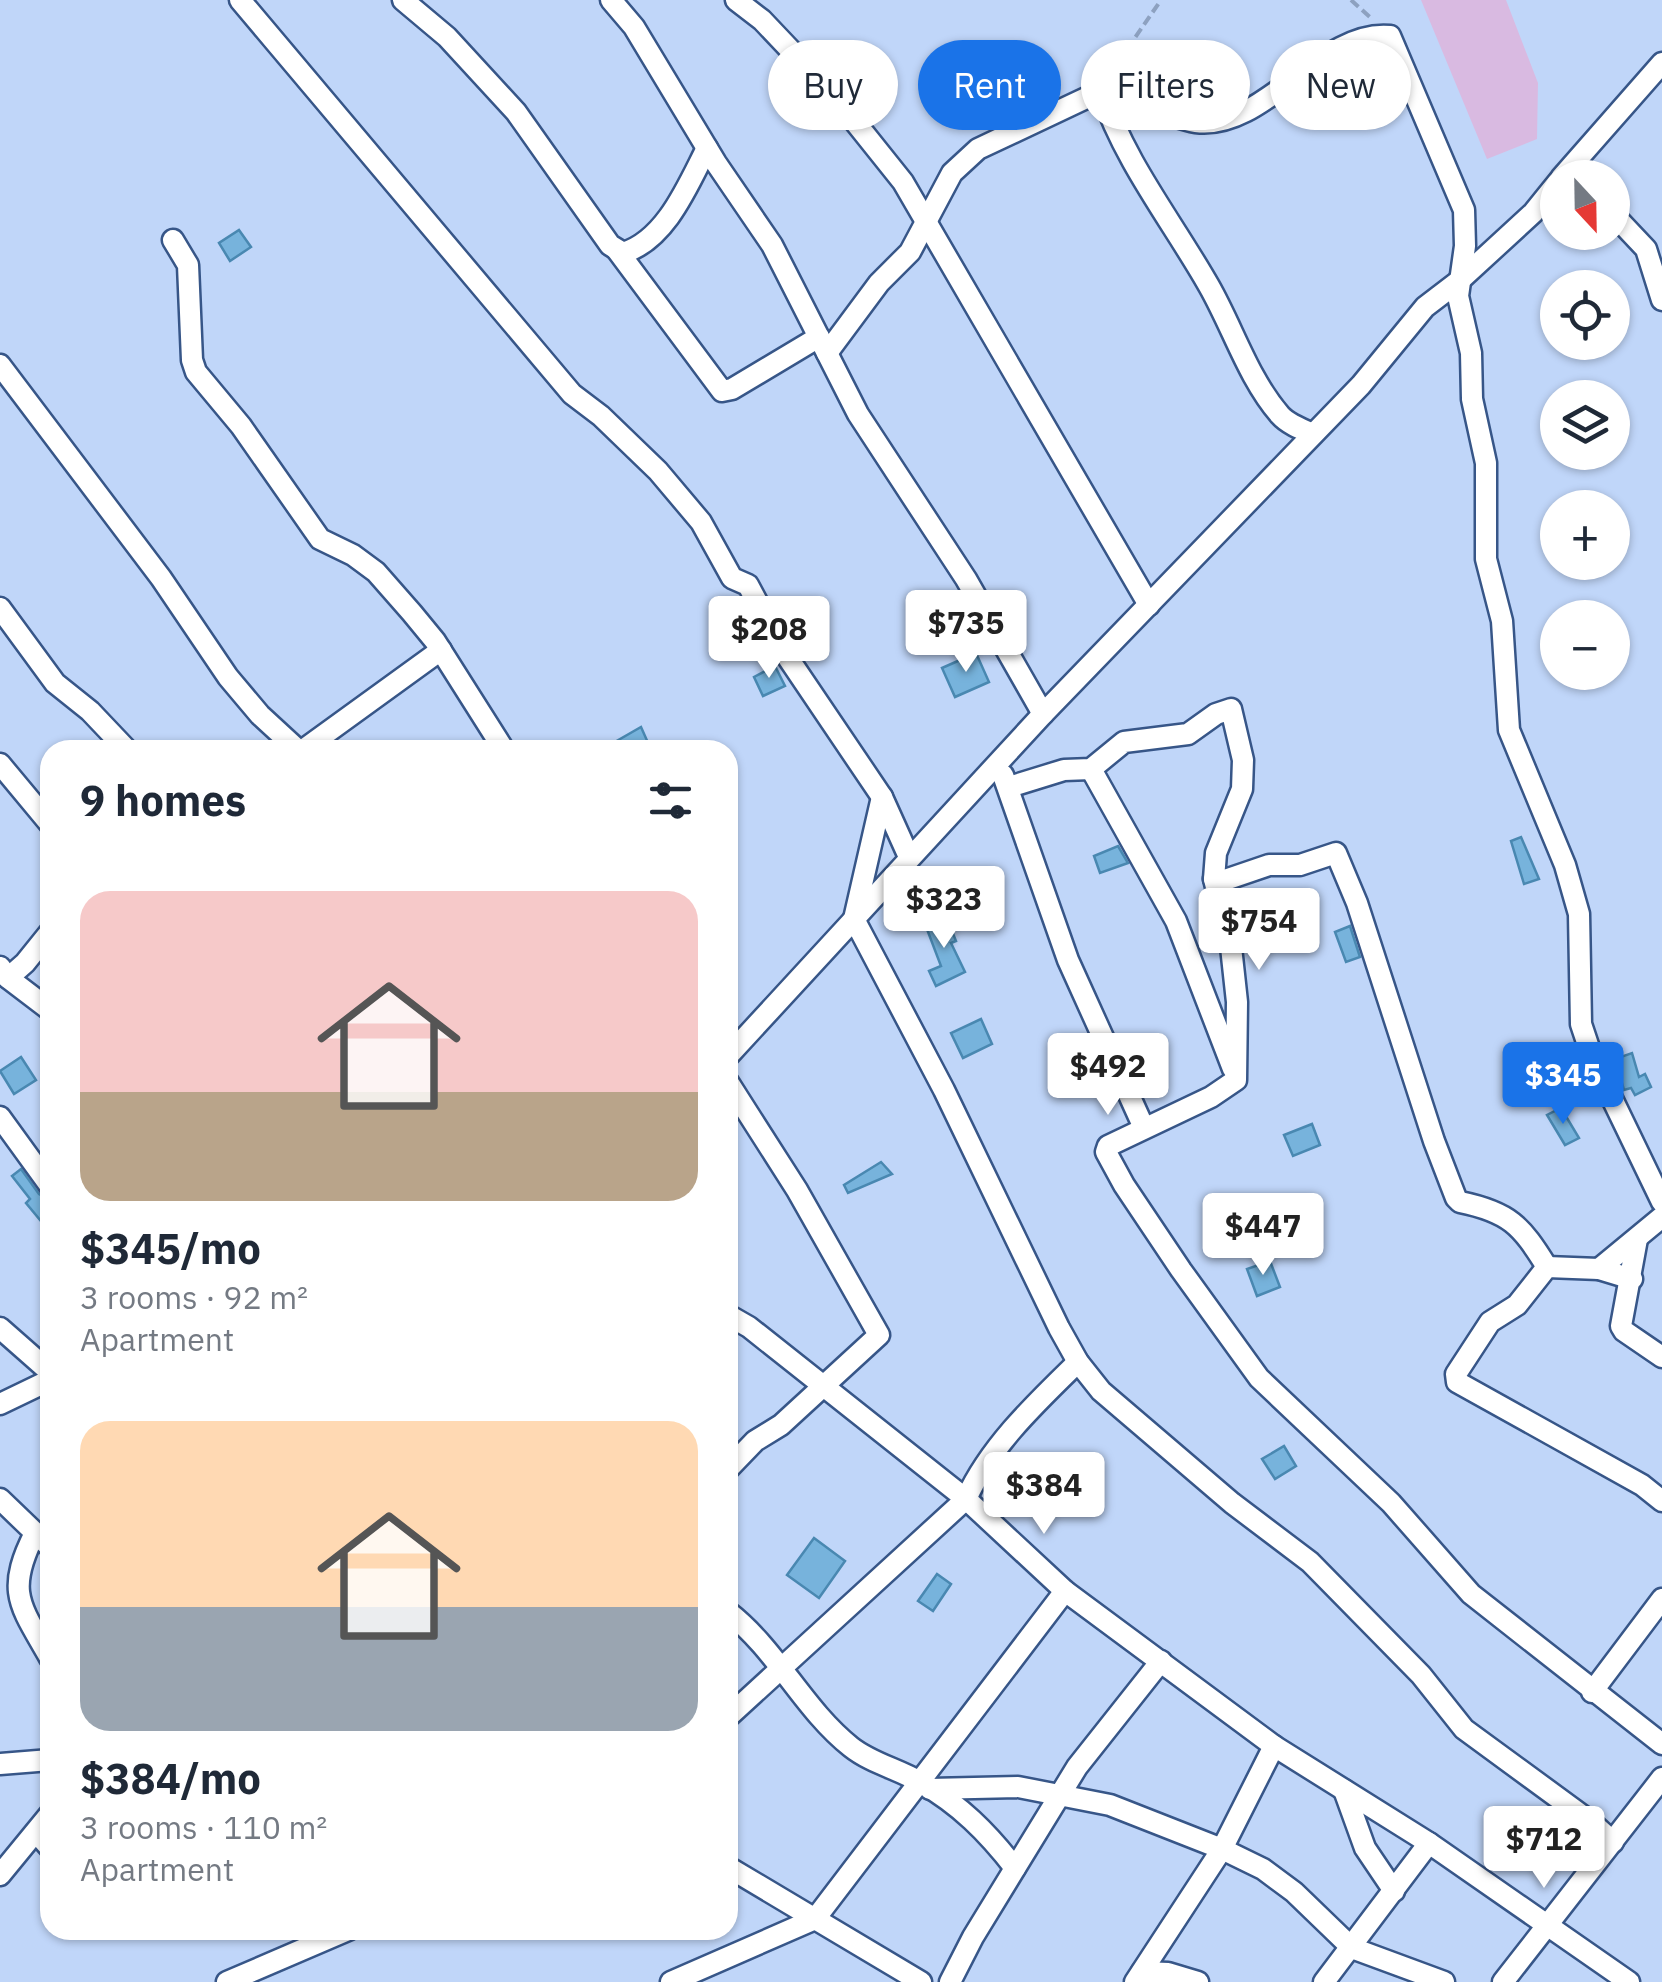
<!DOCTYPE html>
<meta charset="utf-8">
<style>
body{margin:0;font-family:"IBM Plex Sans",sans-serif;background:#f6f6f7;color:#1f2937;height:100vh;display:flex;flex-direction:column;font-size:38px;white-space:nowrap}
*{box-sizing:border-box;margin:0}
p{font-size:32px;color:#747a83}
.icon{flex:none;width:55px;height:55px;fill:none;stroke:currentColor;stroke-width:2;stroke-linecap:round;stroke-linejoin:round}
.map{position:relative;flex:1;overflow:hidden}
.side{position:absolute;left:40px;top:740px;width:698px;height:1200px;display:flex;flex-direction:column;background:#fff;border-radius:30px;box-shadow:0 2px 8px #0004}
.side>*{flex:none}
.top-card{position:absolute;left:768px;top:40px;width:742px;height:90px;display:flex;gap:20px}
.needle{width:65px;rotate:158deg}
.controls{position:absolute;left:1540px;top:160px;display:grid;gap:20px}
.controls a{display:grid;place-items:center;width:90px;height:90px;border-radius:50%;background:#fff;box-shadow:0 2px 8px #0004;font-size:50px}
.price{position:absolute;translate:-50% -85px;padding:0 22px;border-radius:10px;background:#fff;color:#222;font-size:32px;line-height:65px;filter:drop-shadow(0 2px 5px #0008)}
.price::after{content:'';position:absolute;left:50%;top:60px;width:30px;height:22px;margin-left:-15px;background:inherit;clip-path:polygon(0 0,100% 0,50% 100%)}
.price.selected{background:#1a73e8;color:#fff}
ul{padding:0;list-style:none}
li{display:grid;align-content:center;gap:20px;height:530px;padding:0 40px}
li span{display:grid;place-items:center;height:310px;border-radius:30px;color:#555}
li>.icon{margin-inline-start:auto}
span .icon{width:180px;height:180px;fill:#fffc;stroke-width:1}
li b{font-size:42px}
h2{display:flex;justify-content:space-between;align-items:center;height:120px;padding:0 40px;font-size:42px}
.pill{padding:0 35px;border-radius:45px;background:#fff;box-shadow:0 2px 8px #0004;font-size:35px;line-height:90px}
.pill.selected{background:#1a73e8;color:#fff}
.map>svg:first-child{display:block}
.green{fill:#d9bae1}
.building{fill:#77b3dc;stroke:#4988b1;stroke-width:2.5}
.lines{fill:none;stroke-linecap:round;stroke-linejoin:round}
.minor-casing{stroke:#375688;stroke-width:25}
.path{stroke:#8da1c0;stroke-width:4;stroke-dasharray:10 5;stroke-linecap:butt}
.minor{stroke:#fff;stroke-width:20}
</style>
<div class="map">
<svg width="1662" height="1982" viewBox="0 0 1662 1982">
<rect width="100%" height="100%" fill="#c0d6f9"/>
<polygon class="green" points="1421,0 1506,0 1538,83 1537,139 1487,159"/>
<g class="building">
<polygon points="239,230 251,247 230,261 219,243"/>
<polygon points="976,653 989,682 955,697 942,668"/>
<polygon points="775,666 785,686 763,696 754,677"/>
<polygon points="641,727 649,745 638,750 601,750"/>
<polygon points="1521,837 1539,879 1524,884 1511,841"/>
<polygon points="1118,846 1128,863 1100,873 1094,856"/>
<polygon points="946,916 956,941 951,943 965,972 936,986 929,971 941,966 925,924"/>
<polygon points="1350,926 1360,957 1346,962 1335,932"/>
<polygon points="981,1019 992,1044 963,1058 951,1033"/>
<polygon points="1632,1053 1639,1077 1645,1074 1651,1087 1635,1095 1631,1088 1624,1090 1615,1059"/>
<polygon points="21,1057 36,1080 14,1094 0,1071"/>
<polygon points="1561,1108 1579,1138 1565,1145 1547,1115"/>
<polygon points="1312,1124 1320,1145 1293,1156 1284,1135"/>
<polygon points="881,1162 892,1174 848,1193 844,1185"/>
<polygon points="21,1169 39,1194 50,1200 50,1232 26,1203 30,1199 12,1176"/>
<polygon points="1270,1261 1280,1287 1257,1296 1247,1269"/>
<polygon points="1284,1446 1296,1466 1275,1479 1262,1459"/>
<polygon points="814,1538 845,1561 819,1598 787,1575"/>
<polygon points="937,1574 951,1584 933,1611 918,1601"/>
</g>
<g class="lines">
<g class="minor-casing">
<g id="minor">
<polyline points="240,0 572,394 601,416 658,471 701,522 732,578 748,585 782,649 882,797 909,857"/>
<path d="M403,0L447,37L516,112L610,245L623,253C666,240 688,185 707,148"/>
<polyline points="611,0 634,27 716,163 772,245 858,414 966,579 1043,714"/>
<polyline points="736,0 762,20 835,97 903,182 1149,605"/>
<path d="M1101,91C1125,163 1172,221 1209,286C1233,328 1248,378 1280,415C1288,424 1301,429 1313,434"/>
<polyline points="1561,178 1662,63"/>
<polyline points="1612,213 1646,249 1662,300"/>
<polyline points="173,240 188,265 192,360 196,372 241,426 320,539 353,555 376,572 412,613 435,641 504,750"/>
<polyline points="617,250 722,391 732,389 819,337"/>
<path d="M827,353L879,283L910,252L952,173L978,149L1101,91C1136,95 1167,118 1196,122C1264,131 1322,29 1390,36L1464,210L1465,246L1458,296L1471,353L1472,399L1486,463V559L1502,621L1509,730L1565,865L1579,914L1581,1024L1592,1057L1662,1202"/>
<polyline points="0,365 161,578 228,677 260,715 298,750"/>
<polyline points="0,608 55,683 90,711 127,750"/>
<polyline points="303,750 441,650"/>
<polyline points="0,764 50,824"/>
<polyline points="1091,769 1176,921 1233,1069"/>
<polyline points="1003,775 1068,960 1144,1128"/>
<polyline points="1009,787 1064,770 1091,769 1124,742 1188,734 1216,714 1231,709 1243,760 1242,789 1216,853 1214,879 1231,947 1237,1002 1236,1080 1211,1097 1108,1146 1106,1152 1124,1185 1181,1270 1259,1378 1391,1503 1471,1594 1662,1744"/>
<polyline points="882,797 854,919 944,1090 1059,1328 1078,1362 1101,1391 1232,1503 1310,1562 1421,1675 1464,1729 1591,1822 1613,1842"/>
<path d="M1214,879L1225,880L1269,865H1300L1336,853L1357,903L1434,1141L1456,1198L1460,1202C1509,1212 1521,1225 1547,1267"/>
<polyline points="0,967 8,978 50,1010"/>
<polyline points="8,978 25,963 50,932"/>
<polyline points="728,1056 1043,714 1361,385 1425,307 1459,281 1533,213 1558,182"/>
<polyline points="728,1082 797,1190 879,1335 781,1425 755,1441 728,1469"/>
<polyline points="0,1117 50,1186"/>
<polyline points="1637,1239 1621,1326 1624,1331 1662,1357"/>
<polyline points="1599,1269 1662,1217"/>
<polyline points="1632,1279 1599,1269 1547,1267 1517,1305 1490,1322 1456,1374 1457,1382 1642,1485 1662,1501"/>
<polyline points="728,1315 749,1327 966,1499 1065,1591 1274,1746 1429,1843 1629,1982"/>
<polyline points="0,1328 50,1372"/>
<polyline points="0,1404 50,1380"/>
<polyline points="0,1499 50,1547"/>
<path d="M35,1533C5,1592 20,1605 50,1658"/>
<path d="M728,1612C777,1650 803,1709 851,1747C871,1763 898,1769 920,1782C960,1805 987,1832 1015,1868"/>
<polyline points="1592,1692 1662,1599"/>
<path d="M728,1717L966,1499C990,1446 1037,1402 1078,1362"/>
<polyline points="0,1764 50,1760"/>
<polyline points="930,1789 1018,1787 1110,1805 1222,1849 1263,1869 1294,1892 1352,1948 1444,1982"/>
<polyline points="1344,1790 1365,1848 1394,1891"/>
<polyline points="36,1832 50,1848"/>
<polyline points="728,1867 921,1982"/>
<polyline points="0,1875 50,1814"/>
<polyline points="1142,1972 1168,1973 1198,1982"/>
<polyline points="227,1982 348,1930"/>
<polyline points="671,1982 815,1919 1065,1591"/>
<polyline points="950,1982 973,1937 1077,1767 1161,1661"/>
<polyline points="1135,1982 1222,1849 1274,1746"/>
<polyline points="1324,1982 1429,1843"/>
<polyline points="1503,1982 1662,1778"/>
</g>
</g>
<g class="path">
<polyline points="1351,0 1372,19"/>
<polyline points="1110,74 1161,0"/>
</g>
<use href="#minor" class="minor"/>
</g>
</svg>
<div class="controls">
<a><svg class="needle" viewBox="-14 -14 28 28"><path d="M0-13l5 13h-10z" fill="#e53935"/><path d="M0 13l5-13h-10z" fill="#747a83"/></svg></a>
<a><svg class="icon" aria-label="locate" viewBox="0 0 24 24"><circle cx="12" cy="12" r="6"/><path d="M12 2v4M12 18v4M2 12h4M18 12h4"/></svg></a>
<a><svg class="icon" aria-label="layers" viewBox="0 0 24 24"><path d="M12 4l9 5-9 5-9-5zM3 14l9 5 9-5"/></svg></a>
<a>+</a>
<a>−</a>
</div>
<b class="price" style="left:966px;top:675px">$735</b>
<b class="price" style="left:769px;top:681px">$208</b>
<b class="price" style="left:944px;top:951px">$323</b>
<b class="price" style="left:1259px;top:973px">$754</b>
<b class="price" style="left:1108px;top:1118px">$492</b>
<b class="price selected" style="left:1563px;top:1127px">$345</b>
<b class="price" style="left:1263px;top:1278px">$447</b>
<b class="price" style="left:1044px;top:1537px">$384</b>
<b class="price" style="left:1544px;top:1891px">$712</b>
<div class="top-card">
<a class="pill">Buy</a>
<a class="pill selected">Rent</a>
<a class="pill">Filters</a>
<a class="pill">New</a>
</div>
<section class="side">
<h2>9 homes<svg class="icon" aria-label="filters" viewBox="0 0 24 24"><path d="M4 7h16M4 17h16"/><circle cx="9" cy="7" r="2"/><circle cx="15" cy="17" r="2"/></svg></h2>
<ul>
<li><span style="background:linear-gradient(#f6c9c9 65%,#b9a48a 0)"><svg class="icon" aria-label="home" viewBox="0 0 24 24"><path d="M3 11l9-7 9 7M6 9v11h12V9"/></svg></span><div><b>$345/mo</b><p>3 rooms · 92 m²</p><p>Apartment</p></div></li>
<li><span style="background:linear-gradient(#ffd9b3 60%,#9aa5b1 0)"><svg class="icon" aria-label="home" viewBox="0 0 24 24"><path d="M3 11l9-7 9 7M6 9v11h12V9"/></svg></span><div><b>$384/mo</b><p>3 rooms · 110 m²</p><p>Apartment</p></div></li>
</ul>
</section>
</div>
